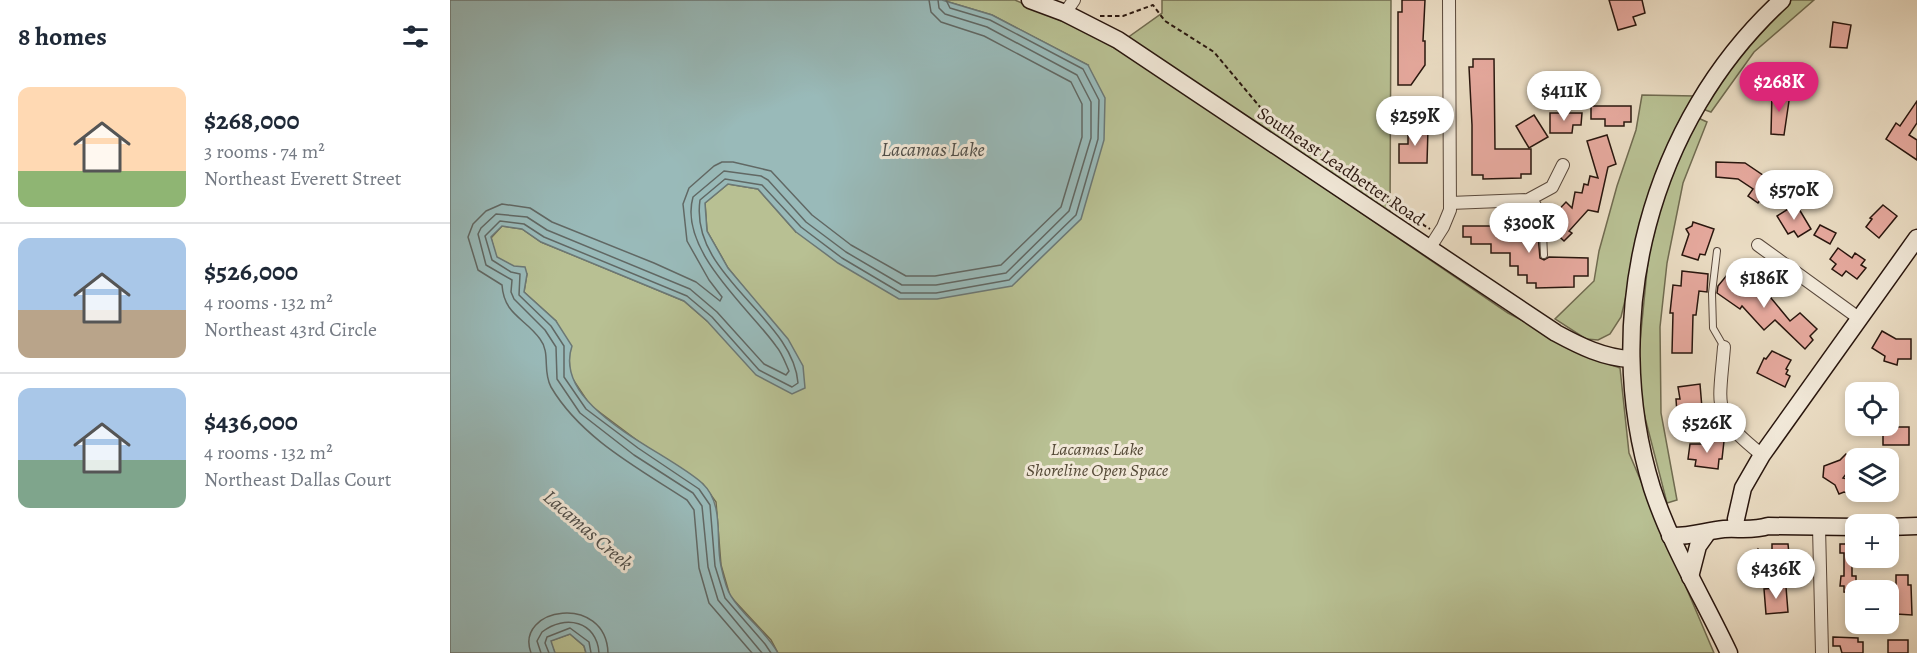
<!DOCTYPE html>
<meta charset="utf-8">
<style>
body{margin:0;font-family:Alegreya,serif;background:#f6f6f7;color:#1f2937;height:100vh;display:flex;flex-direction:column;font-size:22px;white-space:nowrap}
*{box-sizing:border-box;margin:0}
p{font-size:20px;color:#747a83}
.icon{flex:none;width:33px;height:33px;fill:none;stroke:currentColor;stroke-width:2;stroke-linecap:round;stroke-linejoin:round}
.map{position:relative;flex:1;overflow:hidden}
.sheet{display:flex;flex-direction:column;background:#fff;width:450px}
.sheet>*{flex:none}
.tools{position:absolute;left:1395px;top:382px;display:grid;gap:12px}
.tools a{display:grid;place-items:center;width:54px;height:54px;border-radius:12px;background:#fff;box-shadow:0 3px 9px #0003;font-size:30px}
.price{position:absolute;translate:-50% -51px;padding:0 14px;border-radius:21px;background:#fff;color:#222;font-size:20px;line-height:39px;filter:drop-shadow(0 2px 3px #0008)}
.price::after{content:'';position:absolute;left:50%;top:36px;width:18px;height:14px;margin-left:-9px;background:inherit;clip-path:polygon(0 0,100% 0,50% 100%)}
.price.selected{background:#db2777;color:#fff}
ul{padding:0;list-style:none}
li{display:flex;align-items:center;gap:18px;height:150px;padding:0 18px}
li+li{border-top:2px solid #e0e1e3}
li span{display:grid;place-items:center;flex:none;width:168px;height:120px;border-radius:12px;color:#555}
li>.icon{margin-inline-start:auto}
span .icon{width:72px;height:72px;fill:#fffc;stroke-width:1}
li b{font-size:26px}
h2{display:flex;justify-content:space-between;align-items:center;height:72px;padding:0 18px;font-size:26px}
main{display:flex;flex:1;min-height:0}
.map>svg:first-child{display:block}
.green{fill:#b8c093;stroke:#706b50;stroke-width:1.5}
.water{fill:#99bab9;stroke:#6c7875;stroke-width:1.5}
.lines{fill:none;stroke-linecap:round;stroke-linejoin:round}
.shore{stroke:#616864;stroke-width:1.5}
.building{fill:#e6a99e;stroke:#29160e;stroke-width:1.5}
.lane-casing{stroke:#59483b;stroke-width:8}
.street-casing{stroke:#59483b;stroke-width:14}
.secondary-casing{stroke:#29160e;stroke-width:19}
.path{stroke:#29160e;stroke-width:2;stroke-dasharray:4.5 3;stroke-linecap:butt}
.lane{stroke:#f1e8d8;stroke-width:6}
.street{stroke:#f1e8d8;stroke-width:12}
.secondary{stroke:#f1e8d8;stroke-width:16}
.labels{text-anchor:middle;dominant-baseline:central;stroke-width:6;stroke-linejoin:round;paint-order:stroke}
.street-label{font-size:18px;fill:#29160e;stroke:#f1e8d8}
.park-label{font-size:18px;font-style:italic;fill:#544936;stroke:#f1e8d8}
.water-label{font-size:20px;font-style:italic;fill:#504f4a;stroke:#f1e8d8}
</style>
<main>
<section class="sheet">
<h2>8 homes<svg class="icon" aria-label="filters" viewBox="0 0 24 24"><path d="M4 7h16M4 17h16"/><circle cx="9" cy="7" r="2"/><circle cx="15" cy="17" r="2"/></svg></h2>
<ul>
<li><span style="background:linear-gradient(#ffd9b3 70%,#8fb573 0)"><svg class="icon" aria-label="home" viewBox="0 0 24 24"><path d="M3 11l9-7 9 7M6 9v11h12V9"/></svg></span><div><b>$268,000</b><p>3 rooms · 74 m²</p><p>Northeast Everett Street</p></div></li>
<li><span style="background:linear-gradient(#a9c7e8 60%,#b9a48a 0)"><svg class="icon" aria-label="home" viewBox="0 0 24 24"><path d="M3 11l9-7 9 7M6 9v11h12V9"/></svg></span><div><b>$526,000</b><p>4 rooms · 132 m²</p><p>Northeast 43rd Circle</p></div></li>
<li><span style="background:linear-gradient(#a9c7e8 60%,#7fa58c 0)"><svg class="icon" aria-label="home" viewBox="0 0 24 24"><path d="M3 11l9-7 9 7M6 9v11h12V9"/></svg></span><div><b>$436,000</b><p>4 rooms · 132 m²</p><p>Northeast Dallas Court</p></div></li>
</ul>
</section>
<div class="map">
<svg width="1467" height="653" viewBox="0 0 1467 653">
<rect width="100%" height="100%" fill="#eadcc3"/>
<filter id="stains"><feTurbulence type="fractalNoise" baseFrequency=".00333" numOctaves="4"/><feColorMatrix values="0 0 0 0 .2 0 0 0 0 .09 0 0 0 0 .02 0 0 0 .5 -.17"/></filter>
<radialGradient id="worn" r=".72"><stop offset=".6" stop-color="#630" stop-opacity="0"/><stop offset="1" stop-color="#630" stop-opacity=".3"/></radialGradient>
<g class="green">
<polygon points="492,0 565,0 634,31 742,91 763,112 1058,313 1148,360 1170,368 1179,453 1264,653 328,653 321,640 280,596 271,565 266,502 253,484 192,444 140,405 120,375 119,355 106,321 74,292 77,274 46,257 41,238 52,226 72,229 91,242 234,301 257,321 307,304 278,268 257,231 255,203 278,184 308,189 346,232 638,65 542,15"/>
<polygon points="712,0 941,0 940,214 673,41 712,13"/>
<polygon points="1341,0 1364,0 1304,52 1261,112 1250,108 1264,85"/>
<polygon points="1192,95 1245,96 1179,284 1171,317 1160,334 1148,340 1136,339 1105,319 1144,281 1149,251 1167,186 1186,130"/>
<polygon points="1246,117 1257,122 1233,183 1217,263 1210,327 1211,413 1227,500 1217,503 1191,402 1189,352 1201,230 1217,179"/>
<polygon points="120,634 134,646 136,653 105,653 100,641"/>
</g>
<path class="water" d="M0,0H492L542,15L638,65L655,98L654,140L631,219L562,286L487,299H449L388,263L346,232L308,189L278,184L255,203L257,231L278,268L338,339L353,366L355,388L342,394L306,375L257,321L234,301L91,242L72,229L52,226L41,237L47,257L64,266L75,267L77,274L74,292L106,321L122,346C101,408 217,451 252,483C275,504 265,539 271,566C273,575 276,589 281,596C294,617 316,631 328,653H136L134,646L120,634L101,641L105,653H0Z"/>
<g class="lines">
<g class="shore">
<path d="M81,653C64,607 156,593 158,653"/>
<path d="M91,653L87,641L92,632C115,614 147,621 149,653"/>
<polyline points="99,653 95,643 97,637 120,628 139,642 141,653"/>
<path d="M302,653L259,603L249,568L244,510L237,500C188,468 131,438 101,387C92,371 101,353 90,339C75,318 54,315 52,285L28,270L18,237L23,224L36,211L52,204L80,208L102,222L204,263L246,282L270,301L272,297L259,280L237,241L233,204L239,188L264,166L272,162H283L321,171L362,215L401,245L456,276H485L551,265L611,207L632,137V104L621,82L534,36L491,22L481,12L479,0"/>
<path d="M312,653L268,600L258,567L252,506L243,493L184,455L130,413L107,379L106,347L95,330L64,299L61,292L62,280L36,265L28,234L31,228L46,214L77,217L97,230L240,289L267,312L314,364L336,375L339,371C335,362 332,353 326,346C299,308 228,250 243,197L274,171L311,176L318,180L356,222L396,252L452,285H486L556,273L619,211L641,138V102L627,75L537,27L495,14L489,8L488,0"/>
<path d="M321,653L315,644L275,598L265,566L260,505L249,489L188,448L136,409L114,377V346L101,326L69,295L70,274L61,272L42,260L35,236L50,221L74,224L94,237L237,296L262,317L309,370L342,387L348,383C343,317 239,276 250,200L275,179L312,185L351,227L392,258L451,293H486L559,280L626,215L648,139L649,100L633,69L540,20L500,8L496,0"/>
</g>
</g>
<g class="building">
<polygon points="952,0 975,0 973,41 975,41 975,65 961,85 948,85 948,12 952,12"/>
<polygon points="1159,0 1192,0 1195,13 1183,17 1186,25 1168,30"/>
<polygon points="1383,22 1401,25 1397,48 1380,47"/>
<polygon points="1023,59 1044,59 1045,149 1081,149 1081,174 1071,174 1071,178 1033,179 1033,175 1022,175 1022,125 1019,67 1023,67"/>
<polygon points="1322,92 1340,94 1334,135 1321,134"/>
<polygon points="1467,101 1467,123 1459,135 1467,140 1467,160 1436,139 1446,123 1450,126"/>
<polygon points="1141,106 1181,106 1181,122 1174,122 1174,126 1155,126 1155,119 1141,119"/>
<polygon points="1100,113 1132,113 1131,125 1123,125 1122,133 1100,133"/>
<polygon points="1084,115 1098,137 1079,148 1066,126"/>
<polygon points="958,128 978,128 977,163 949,163 949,144 958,144"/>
<polygon points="1157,135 1166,164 1158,167 1148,212 1138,210 1119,231 1122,233 1114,241 1098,226 1098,221 1116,202 1122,208 1125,192 1132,193 1134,184 1138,185 1140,176 1148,178 1137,141"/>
<polygon points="1266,162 1295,163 1323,182 1308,203 1298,196 1303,189 1288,179 1266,177"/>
<polygon points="1346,204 1361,229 1348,237 1344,231 1338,234 1327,216"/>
<polygon points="1433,205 1447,216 1429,238 1416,227 1422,219 1420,218"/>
<polygon points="1243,222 1264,229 1255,255 1250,254 1248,260 1232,255 1239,234 1236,229 1242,226"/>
<polygon points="1059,224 1087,224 1090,258 1094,260 1099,257 1138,258 1138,276 1124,276 1124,287 1086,288 1086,283 1077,283 1077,275 1068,275 1068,266 1060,266 1060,253 1041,253 1041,244 1021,244 1021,237 1013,237 1013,226 1059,226"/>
<polygon points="1370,225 1386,233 1380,244 1364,235"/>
<polygon points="1388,248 1402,258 1405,253 1415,260 1411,265 1416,268 1407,279 1396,271 1392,276 1382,269 1386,264 1380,259"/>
<polygon points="1232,271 1258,274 1257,292 1249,291 1246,315 1243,315 1242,353 1222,353 1223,313 1220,313 1223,285 1231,286"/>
<polygon points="1287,271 1296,279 1295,280 1298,283 1296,286 1310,296 1316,292 1340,321 1350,313 1367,329 1360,336 1363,340 1355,349 1325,320 1314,330 1292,306 1290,309 1267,293 1268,286 1277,275 1286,276"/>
<polygon points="1432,331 1446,339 1461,339 1461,359 1448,359 1447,365 1434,361 1435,356 1422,348"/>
<polygon points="1322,351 1341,360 1336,369 1338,370 1336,374 1340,376 1335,387 1307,373 1314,358 1316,359"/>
<polygon points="1250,384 1253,420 1232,423 1231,412 1227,413 1226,399 1230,399 1228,387"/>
<polygon points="1447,427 1459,427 1459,445 1433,445 1433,428"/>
<polygon points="1260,439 1274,441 1272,459 1269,459 1268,469 1245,466 1246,460 1238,459 1240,444 1259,444"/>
<polygon points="1396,454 1406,461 1393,478 1406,481 1406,495 1394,492 1389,494 1385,485 1373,477 1374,466 1390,460"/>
<polygon points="1322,544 1338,544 1339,554 1322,554"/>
<polygon points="1390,544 1406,544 1406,557 1402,557 1402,576 1406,576 1406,593 1394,592 1394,586 1390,586 1391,576 1394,576 1394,553 1390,553"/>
<polygon points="1308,549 1325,566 1313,567 1310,571 1307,567 1300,567 1300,555 1305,555"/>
<polygon points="1446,575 1458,575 1458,585 1461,585 1462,615 1446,614"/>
<polygon points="1336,587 1338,612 1316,614 1314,589"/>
<polygon points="1383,637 1408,638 1408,642 1413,642 1413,653 1392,653 1390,646 1383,646"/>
<rect x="1438" y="640" width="20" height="13"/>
</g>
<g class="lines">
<g class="lane-casing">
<g id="lane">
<polyline points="1084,198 1092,212 1094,255"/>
<polyline points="1267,251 1262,293 1263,328 1274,347"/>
</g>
</g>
<g class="street-casing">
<g id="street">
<polyline points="615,13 624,0"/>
<polyline points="1000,203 1078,200 1102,187 1113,165"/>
<polyline points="1308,245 1410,319"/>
<polyline points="979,249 993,227 1000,210 999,0"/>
<path d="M1274,347C1269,409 1261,414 1312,455"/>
<polyline points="1369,527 1372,653"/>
</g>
</g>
<g class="secondary-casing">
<g id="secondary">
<path d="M580,0L615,13L668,40L1106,333C1130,346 1154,358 1181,359"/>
<polyline points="1286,519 1293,488 1312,455 1467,238"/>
<polyline points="1438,527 1467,526"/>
<path d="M1220,536C1239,537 1255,531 1274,529C1288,528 1304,531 1318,526L1406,527"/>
<polyline points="1240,577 1248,546 1258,532"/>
<path d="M1279,653C1253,598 1221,546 1202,488C1149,317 1200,121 1332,0"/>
</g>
</g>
<polyline class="path" points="650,16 673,16 703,5 715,21 764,52 810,107 897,169 934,200 980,229"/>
<use href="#lane" class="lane"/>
<use href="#street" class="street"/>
<use href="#secondary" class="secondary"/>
</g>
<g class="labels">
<g class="street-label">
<text transform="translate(891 166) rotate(34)">Southeast Leadbetter Road</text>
</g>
<g class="park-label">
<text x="647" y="449">Lacamas Lake<tspan x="647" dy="21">Shoreline Open Space</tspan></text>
</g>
<g class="water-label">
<text x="483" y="149">Lacamas Lake</text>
<text transform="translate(138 530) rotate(41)">Lacamas Creek</text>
</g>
</g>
<rect width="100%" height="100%" filter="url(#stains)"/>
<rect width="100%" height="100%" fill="url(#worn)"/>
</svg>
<div class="tools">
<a><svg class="icon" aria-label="locate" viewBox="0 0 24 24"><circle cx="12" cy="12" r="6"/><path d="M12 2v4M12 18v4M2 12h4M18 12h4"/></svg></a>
<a><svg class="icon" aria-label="layers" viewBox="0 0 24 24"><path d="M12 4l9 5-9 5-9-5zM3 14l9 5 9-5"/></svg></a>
<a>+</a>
<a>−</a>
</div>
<b class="price selected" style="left:1329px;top:113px">$268K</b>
<b class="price" style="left:1114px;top:122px">$411K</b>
<b class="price" style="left:965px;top:147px">$259K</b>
<b class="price" style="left:1344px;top:221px">$570K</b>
<b class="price" style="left:1079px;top:254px">$300K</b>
<b class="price" style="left:1314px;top:309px">$186K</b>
<b class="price" style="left:1257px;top:454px">$526K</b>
<b class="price" style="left:1326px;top:600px">$436K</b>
</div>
</main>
